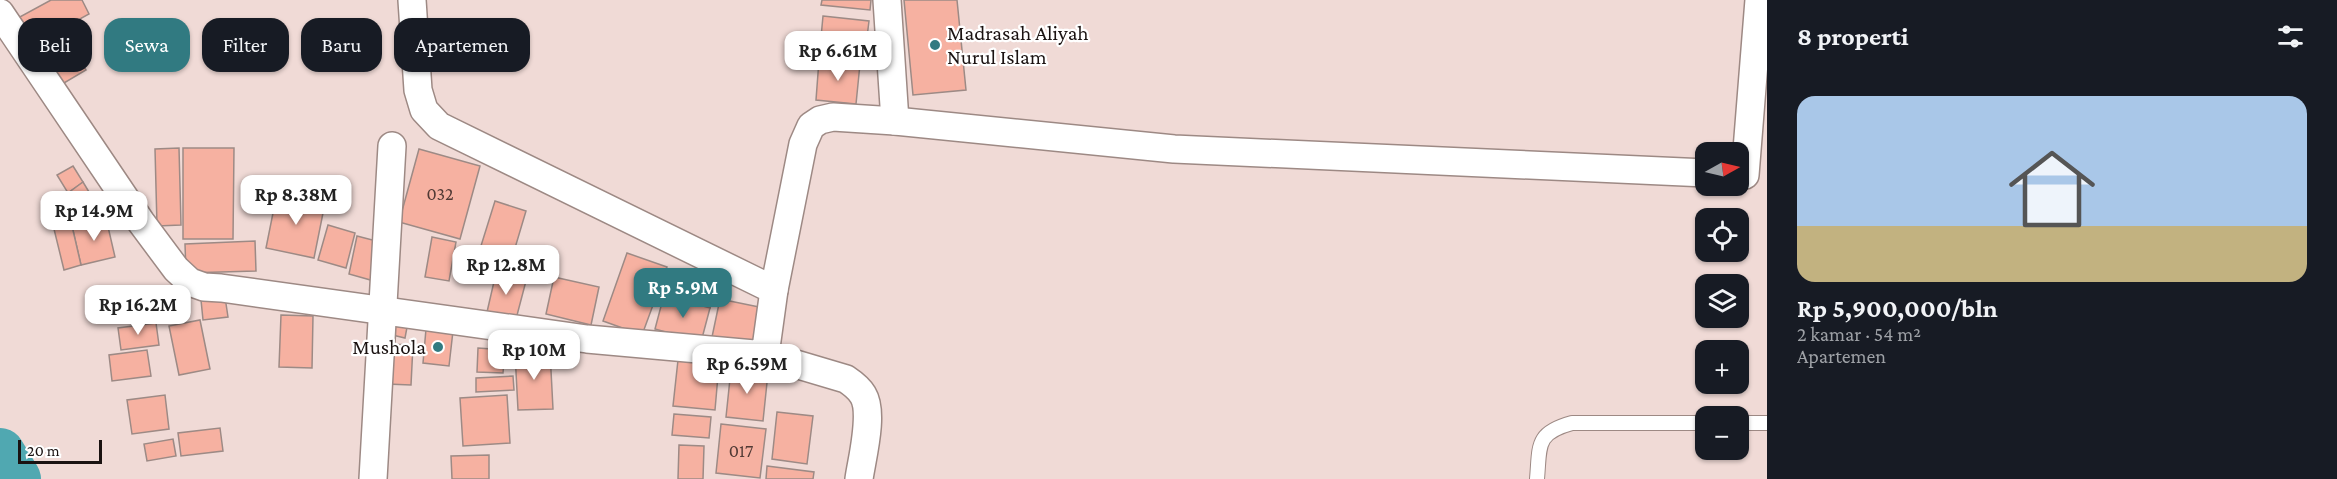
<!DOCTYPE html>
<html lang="id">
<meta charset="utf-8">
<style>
body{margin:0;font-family:"Crimson Pro",serif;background:#242831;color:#f1f3f6;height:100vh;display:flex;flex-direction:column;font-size:22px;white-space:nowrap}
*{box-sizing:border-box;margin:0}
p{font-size:20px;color:#9ea1a6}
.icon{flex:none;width:33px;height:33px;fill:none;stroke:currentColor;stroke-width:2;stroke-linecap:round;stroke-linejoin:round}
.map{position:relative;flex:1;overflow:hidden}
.panel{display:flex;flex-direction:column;background:#171b24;width:570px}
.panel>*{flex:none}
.guide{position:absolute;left:18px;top:18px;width:570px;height:54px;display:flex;gap:12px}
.needle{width:39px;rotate:82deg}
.controls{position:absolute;left:1695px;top:142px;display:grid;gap:12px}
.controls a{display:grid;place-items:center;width:54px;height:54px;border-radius:12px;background:#171b24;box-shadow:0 2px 4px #0004;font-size:30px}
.scale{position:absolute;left:18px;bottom:15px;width:84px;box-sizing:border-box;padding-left:6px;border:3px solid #1a1211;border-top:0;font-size:16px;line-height:21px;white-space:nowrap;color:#1a1211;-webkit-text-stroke:4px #fff;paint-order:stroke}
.price{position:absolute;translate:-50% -51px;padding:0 14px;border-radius:12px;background:#fff;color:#222;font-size:20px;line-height:39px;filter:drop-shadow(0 2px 3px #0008)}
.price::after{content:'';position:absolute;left:50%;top:36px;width:18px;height:14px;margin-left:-9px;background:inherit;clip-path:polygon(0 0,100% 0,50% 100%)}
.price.selected{background:#317a81;color:#fff}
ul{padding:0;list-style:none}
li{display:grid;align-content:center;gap:12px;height:318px;padding:0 30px}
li+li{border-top:2px solid #363941}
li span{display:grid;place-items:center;height:186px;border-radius:18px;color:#555}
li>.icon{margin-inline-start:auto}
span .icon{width:108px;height:108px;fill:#fffc;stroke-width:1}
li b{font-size:26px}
h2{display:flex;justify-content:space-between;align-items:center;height:72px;padding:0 30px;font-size:26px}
.tag{padding:0 21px;border-radius:18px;background:#171b24;box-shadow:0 2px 4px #0004;font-size:21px;line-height:54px}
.tag.selected{background:#317a81;color:#fff}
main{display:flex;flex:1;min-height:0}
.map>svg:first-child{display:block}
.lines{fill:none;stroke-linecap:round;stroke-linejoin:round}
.river{stroke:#50a8b1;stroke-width:50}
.building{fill:#f6b1a1;stroke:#9d8a85;stroke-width:1.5}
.service-casing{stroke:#9d8984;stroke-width:16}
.minor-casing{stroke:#9d8984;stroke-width:30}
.service{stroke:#fff;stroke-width:14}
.minor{stroke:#fff;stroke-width:27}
.poi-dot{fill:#317a81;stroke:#fff;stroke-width:2}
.labels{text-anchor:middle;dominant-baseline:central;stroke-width:4.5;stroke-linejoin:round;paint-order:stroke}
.number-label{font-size:18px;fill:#513a35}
.poi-label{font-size:21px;fill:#1a1211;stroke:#fff;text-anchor:start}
</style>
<main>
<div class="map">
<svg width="1767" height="479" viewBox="0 0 1767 479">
<rect width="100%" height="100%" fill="#f0dad6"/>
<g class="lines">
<polyline class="river" points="0,453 16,479"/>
</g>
<g class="building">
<polygon points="51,0 82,0 89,14 31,46 16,19"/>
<polygon points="822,0 871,0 870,10 821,5"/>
<polygon points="904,0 957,0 966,90 913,95"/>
<polygon points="823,16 869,21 865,53 820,48"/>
<polygon points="70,42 86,70 59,86 42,58"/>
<polygon points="819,60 860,64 856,104 816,100"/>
<polygon points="179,148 181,225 157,226 155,149"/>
<polygon points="183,148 234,148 233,239 183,239"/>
<polygon points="419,149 480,166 460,239 399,222"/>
<polygon points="73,166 83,182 68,193 57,175"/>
<polygon points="83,182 95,202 80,212 68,193"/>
<polygon points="277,193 325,203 314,258 266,248"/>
<polygon points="495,201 526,211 515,248 537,255 529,279 499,269 503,256 480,249"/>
<polygon points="106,218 115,257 81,265 72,226"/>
<polygon points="328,225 355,233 346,268 318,260"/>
<polygon points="72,226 81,265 64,270 54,229"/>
<polygon points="357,236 384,243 374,281 349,274"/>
<polygon points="432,237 456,242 449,281 425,277"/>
<polygon points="255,241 256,271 186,273 185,244"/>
<polygon points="627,253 667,267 642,335 603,321"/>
<polygon points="496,273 526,281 516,319 487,312"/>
<polygon points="669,276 715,288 710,308 664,295"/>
<polygon points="554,277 599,287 591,325 546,314"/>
<polygon points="664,295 710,308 701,342 655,329"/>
<polygon points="225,297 228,317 203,320 201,300"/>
<polygon points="720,299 764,308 757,346 712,337"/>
<polygon points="281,315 313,316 312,368 279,367"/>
<polygon points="390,319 408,322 405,338 388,334"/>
<polygon points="200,320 210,369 179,375 169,326"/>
<polygon points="156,323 159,345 121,350 118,328"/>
<polygon points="426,329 453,331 449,366 423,363"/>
<polygon points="388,344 413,345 411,385 387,384"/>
<polygon points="478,348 505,350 503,373 477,372"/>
<polygon points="147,350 151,376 112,381 109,355"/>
<polygon points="550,351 553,409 518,410 515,353"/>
<polygon points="678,360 719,364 715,410 673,406"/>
<polygon points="731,369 768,373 763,421 726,417"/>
<polygon points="513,376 514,390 476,392 476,378"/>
<polygon points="165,395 169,429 132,434 127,400"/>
<polygon points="507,395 510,443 463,446 460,398"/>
<polygon points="777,412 813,416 807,464 772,459"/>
<polygon points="674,414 711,417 709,438 672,435"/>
<polygon points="721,424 766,429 760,478 716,473"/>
<polygon points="220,428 223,451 181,456 178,433"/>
<polygon points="173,439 176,456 147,461 144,444"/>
<polygon points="679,445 704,446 703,479 678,479"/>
<polygon points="489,455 489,479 452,479 451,456"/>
<polygon points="767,466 814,472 813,479 766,479"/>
</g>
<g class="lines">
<g class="service-casing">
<g id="service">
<polyline points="1738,423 1767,423"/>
<path d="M1537,479C1540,446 1535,433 1572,423H1706"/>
</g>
</g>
<g class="minor-casing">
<g id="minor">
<polyline points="887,0 895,121"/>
<polyline points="0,13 141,222 176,269 190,282 204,287 221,288 587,339 765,355 774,290 439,126 424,110 418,90 412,0"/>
<polyline points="1745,175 1759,0"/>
<polyline points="774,290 803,144 811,126 820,120 833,117 895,121 1174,149 1706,173"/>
<path d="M765,355L846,379C852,383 859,388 863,395C874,413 862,458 859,479"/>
<polyline points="373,479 392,146"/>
</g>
</g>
<use href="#service" class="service"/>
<use href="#minor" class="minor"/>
</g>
<g class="poi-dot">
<circle cx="935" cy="45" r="6"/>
<circle cx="438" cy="347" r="6"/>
</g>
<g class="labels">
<g class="number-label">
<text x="440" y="194">032</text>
<text x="741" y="451">017</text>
</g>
<g class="poi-label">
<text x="947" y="33">Madrasah Aliyah<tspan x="947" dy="24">Nurul Islam</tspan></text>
<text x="426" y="347" text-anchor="end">Mushola</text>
</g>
</g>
</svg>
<div class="controls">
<a><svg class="needle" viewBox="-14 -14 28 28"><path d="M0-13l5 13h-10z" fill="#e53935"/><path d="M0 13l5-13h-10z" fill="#9ea1a6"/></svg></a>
<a><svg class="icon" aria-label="locate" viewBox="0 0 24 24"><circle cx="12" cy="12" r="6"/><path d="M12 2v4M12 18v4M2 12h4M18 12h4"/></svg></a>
<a><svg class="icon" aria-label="layers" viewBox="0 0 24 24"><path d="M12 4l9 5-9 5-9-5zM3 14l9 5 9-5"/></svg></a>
<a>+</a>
<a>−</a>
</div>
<div class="scale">20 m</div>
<b class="price" style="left:838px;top:82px">Rp 6.61M</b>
<b class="price" style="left:296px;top:226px">Rp 8.38M</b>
<b class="price" style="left:94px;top:242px">Rp 14.9M</b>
<b class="price" style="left:506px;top:296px">Rp 12.8M</b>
<b class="price selected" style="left:683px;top:319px">Rp 5.9M</b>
<b class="price" style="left:138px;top:336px">Rp 16.2M</b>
<b class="price" style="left:534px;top:381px">Rp 10M</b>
<b class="price" style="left:747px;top:395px">Rp 6.59M</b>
<div class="guide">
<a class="tag">Beli</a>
<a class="tag selected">Sewa</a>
<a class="tag">Filter</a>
<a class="tag">Baru</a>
<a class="tag">Apartemen</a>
</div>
</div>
<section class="panel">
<h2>8 properti<svg class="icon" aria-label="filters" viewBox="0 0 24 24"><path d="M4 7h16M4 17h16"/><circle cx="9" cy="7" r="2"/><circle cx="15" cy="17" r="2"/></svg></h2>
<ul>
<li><span style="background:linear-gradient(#a9c7e8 70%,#c2b280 0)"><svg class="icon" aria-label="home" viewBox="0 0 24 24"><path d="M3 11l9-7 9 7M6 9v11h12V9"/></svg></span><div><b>Rp 5,900,000/bln</b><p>2 kamar · 54 m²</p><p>Apartemen</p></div></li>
</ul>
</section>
</main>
